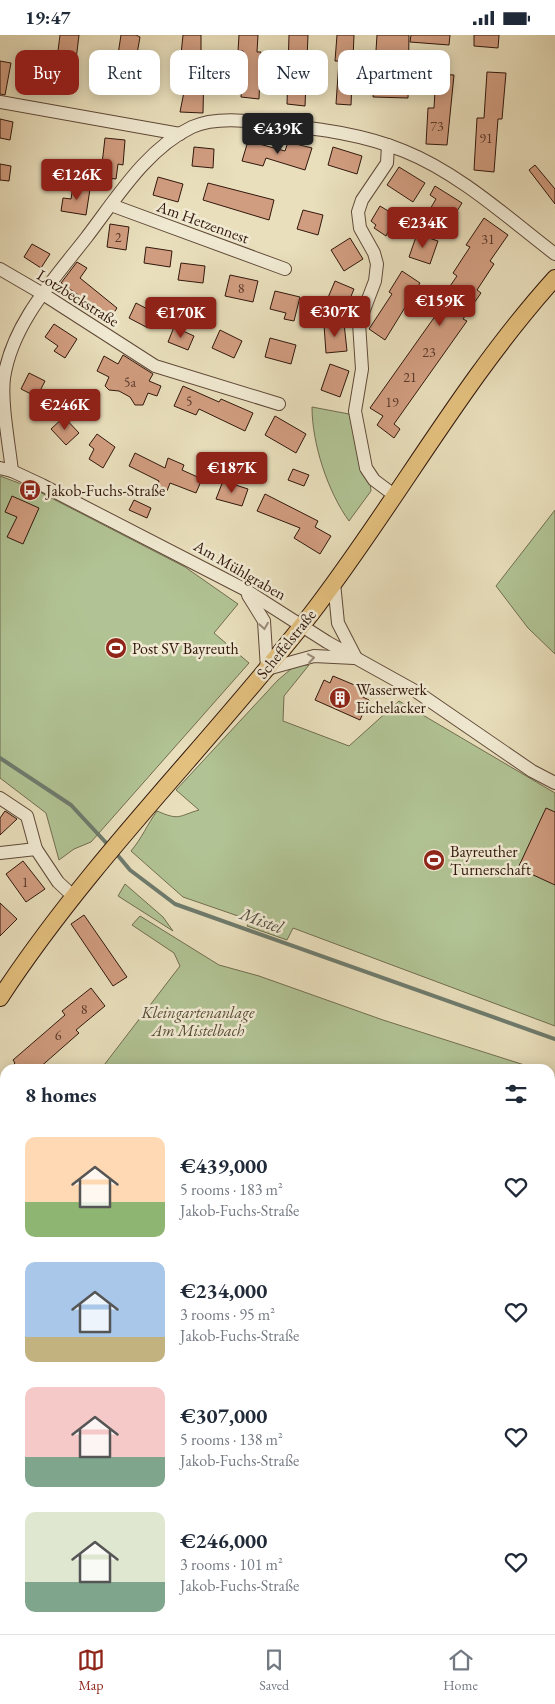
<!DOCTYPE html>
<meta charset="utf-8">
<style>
body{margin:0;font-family:"EB Garamond",serif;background:#f6f6f7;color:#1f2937;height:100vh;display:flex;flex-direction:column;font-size:19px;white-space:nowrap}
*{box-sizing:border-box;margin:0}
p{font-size:16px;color:#747a83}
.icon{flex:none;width:28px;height:28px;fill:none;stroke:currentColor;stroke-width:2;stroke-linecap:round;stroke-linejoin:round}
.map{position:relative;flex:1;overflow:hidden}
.side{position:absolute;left:0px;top:1029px;width:555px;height:571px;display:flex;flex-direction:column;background:#fff;border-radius:15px 15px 0 0;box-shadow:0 2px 12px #0003}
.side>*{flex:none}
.top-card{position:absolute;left:15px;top:15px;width:525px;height:45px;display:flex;gap:10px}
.price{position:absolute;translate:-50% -42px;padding:0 11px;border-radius:5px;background:#8f2418;color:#fff;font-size:16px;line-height:32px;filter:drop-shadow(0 1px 2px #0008)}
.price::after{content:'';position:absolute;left:50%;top:30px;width:15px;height:11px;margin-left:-8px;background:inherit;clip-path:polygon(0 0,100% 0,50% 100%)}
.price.active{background:#222;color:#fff}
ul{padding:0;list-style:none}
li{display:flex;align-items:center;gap:15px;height:125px;padding:0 25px}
li span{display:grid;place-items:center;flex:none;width:140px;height:100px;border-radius:10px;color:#555}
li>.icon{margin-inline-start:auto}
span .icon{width:60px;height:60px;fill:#fffc;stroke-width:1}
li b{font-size:21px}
h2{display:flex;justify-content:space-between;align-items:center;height:60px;padding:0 25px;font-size:21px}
.tag{padding:0 18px;border-radius:10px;background:#fff;box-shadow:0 2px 12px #0003;font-size:18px;line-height:45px}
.tag.active{background:#8f2418;color:#fff}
.status{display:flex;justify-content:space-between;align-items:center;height:35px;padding:0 25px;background:#fff;direction:ltr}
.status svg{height:14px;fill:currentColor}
.tab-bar{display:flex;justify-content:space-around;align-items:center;height:70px;border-top:1px solid #e0e1e3;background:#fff;font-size:14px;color:#747a83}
.tab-bar a{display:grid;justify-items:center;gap:2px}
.tab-bar .active{color:#8f2418}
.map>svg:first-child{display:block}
.green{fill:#b1c394;stroke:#716d50}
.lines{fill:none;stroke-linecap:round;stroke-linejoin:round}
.stream{stroke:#6e7b6d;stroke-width:4}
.building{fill:#d19d80;stroke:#31170c}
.minor-casing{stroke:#5f4938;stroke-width:14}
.major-casing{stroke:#31170c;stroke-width:18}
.minor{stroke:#f1ead3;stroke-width:12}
.major{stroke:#e4c07e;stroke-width:16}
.oneway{stroke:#9b8b79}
.labels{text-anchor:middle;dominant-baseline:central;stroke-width:5;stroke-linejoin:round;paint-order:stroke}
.number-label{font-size:14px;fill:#593829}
.street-label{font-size:16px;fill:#31170c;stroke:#f1ead3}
.poi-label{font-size:16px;fill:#31170c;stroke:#f1ead3;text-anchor:start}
.park-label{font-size:16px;font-style:italic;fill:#574b35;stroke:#f1ead3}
.water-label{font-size:18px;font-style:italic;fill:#555145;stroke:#f1ead3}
</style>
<div class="status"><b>19:47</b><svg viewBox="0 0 49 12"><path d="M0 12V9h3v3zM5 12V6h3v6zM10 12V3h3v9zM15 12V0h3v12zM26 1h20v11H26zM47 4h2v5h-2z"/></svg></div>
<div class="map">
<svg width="555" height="1599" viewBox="0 0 555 1599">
<rect width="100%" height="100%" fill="#e9dfbc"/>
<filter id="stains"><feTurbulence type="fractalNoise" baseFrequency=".004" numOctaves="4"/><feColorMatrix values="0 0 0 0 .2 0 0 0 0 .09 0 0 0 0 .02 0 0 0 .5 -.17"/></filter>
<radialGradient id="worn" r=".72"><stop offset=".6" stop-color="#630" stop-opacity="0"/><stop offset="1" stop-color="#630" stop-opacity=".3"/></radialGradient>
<g class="green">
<path d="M312,372L349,379L363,437L370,447L371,456L349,486C328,457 312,409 312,372Z"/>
<polygon points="0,441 32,453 185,532 238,569 214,598 249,628 91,807 74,814 59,825 46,778 0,743"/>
<polygon points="555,475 555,619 528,593 496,551"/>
<path d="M302,630H309L284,661L283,686L349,711L399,666L555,758V991L293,893L287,905L247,891L252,883L241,882L183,862L131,816C142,803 147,790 157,776C180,786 178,781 199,775L176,755L278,645L291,634Z"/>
<polygon points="125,849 163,882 173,896 118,861"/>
<polygon points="140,881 219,930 259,941 383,985 537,1034 101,1034 180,931 174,918 132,890"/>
<polygon points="550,1039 555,1041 555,1413 550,1410"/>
</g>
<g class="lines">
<g class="stream">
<polyline points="0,723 71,770 110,812"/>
<polyline points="115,817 130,835 175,869 555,1004"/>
</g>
</g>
<g class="building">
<polygon points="60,0 79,0 72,58 53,55"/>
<polygon points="121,0 136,0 140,2 133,42 115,39"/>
<polygon points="183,0 201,0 201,30 204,30 203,78 180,77 185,52 184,29 180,29"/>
<polygon points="239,0 258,0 257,17 261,17 259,64 241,62 243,16 238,16"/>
<polygon points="289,0 308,0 305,71 287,69"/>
<polygon points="337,0 354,0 351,70 336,69 339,26 335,26"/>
<polygon points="377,0 409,0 408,63 373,62"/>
<polygon points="411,0 450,0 449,10 410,7"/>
<polygon points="474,0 499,0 498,13 474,11"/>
<polygon points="0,26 11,28 5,60 0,59"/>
<polygon points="487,37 506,38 502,84 498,84 494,137 474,135 477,83 484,83"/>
<polygon points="436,39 454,40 447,110 426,109 428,73 434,73"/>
<polygon points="0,84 13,87 10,105 0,103"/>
<polygon points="105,103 125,105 123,130 118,129 116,144 98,142 99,129 102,129"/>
<polygon points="248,106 285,116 288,107 312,113 305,135 266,123 263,131 242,126"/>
<polygon points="194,112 214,114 213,133 192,131"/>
<polygon points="333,112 362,121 357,139 328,130"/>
<polygon points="0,129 11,131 9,146 0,145"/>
<polygon points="535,130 555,154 555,169 529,135"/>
<polygon points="399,132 425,148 413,167 387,150"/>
<polygon points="158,142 183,149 178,167 153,160"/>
<polygon points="208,148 274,165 269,185 203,165"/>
<polygon points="73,151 90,154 86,180 61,176 63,163 71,164"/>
<polygon points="435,151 462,168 449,189 429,176 436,164 430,160"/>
<polygon points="380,171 403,185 394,198 388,197 386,201 374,193 376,190 371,186"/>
<polygon points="303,175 323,180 318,200 297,194"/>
<polygon points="484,183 508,200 490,226 494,229 477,255 481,258 463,284 467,286 394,389 400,394 394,403 377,390 383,381 370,373 443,270 439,267 457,241 453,238 470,212 466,210"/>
<polygon points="110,189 129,192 126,215 107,212"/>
<polygon points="417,199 438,206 430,229 409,222"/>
<polygon points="350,203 363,224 344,236 331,215"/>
<polygon points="32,209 50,219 41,233 24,222"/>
<polygon points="146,212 172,216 170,232 144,228"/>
<polygon points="77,227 87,233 80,243 117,273 109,285 88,271 90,268 61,248"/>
<polygon points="181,228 205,231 203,248 178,245"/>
<polygon points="402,236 420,248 385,305 369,294 392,259 389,257"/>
<polygon points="230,240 258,246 253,267 225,261"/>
<polygon points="335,246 354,254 345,276 334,271 335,269 327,265"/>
<polygon points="275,256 300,262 294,286 284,284 286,278 270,274"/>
<polygon points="136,268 155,278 148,293 129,283"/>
<polygon points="344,288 347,316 326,318 324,290"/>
<polygon points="54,289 77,304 65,323 54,316 58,311 45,302"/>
<polygon points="174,292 194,301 188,315 168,307"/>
<polygon points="220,295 242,306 234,323 212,313"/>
<polygon points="270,303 296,310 291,329 265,322"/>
<polygon points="123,320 153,339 149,346 161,351 157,361 148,358 143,370 135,370 130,362 119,356 109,355 105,351 109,342 97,336 104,321 118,329"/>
<polygon points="330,329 349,336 340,362 321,355"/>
<polygon points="29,338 45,346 37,362 21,354"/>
<polygon points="183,351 219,367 221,364 253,378 245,396 199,374 196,380 174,371"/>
<polygon points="275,381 306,399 296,418 265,400"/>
<polygon points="64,382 79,398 66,410 51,394"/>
<polygon points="97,399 115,412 103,433 89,424 94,414 89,410"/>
<polygon points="135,418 165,433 168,423 184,430 182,435 202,444 196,458 170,448 167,456 157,452 159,446 129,431"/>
<polygon points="293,434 309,440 304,451 288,445"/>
<polygon points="223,446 248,454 242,471 216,464"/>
<polygon points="265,459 318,486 315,492 331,501 320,519 294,503 300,493 257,476"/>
<polygon points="12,461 39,473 23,509 7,502 17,482 5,477"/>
<polygon points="134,465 151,473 147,483 129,475"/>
<polygon points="333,641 364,654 361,661 369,665 360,685 315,665 324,645 330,648"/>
<polygon points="546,773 555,777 555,850 518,833"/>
<polygon points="5,776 17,784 0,800 0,783"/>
<polygon points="23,826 45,854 26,867 6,839"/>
<polygon points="0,868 17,884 0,901"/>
<polygon points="84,880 127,942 113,951 71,889"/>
<polygon points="91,953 105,971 76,995 79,998 38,1034 9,1034 15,1028 13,1025 65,980 62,976"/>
</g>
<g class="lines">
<g class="minor-casing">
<g id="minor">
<polyline points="0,67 180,99"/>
<polyline points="388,110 387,128 362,165 358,177 360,193 374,218 377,229 375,246 359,288 362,334 355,376 366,433 374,445 394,460"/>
<polyline points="111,170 285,234"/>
<polyline points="0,234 43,259 155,331 279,369"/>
<polyline points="0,433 12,436 42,450 244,554 327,607 417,657 532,736 555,748"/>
<path d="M12,436C9,409 1,368 4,343C12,289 54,244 86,203C116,164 146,114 192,92C216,81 251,86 276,89C320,94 362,99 404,116C459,138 508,183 555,219"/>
<polyline points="334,548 338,588 356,623"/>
<polyline points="248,560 264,586 267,634 314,621 354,623"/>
<polyline points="0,763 27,781 36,814 58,847 73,861"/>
<polyline points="0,818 36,814"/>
<polyline points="0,1452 5,1455"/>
<polyline points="152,1595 155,1599"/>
<polyline points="466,1595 467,1599"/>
<polyline points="63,1599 65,1595"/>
</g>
</g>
<g class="major-casing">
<g id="major">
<path d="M0,963C91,824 209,710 311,579C395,470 462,346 555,243"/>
<polyline points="0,1186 5,1191"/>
<polyline points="550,1430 555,1432"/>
<polyline points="392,1595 396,1599"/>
</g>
</g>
<use href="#minor" class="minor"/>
<use href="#major" class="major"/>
</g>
<defs><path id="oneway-chevron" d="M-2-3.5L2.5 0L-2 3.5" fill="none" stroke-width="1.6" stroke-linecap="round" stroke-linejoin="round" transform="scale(1.25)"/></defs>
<g class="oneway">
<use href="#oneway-chevron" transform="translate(264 591) rotate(81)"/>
<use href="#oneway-chevron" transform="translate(311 623) rotate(-8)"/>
</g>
<defs>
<g id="bus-disc" transform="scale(1.125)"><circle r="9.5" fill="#8f2418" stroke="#f1ead3"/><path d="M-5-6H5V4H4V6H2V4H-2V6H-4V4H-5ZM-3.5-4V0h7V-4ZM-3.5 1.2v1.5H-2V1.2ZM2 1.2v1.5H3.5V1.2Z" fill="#fff"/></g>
<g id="stadium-disc" transform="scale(1.125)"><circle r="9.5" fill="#8f2418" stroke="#f1ead3"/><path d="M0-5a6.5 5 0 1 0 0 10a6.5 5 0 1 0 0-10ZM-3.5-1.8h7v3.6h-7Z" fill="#fff"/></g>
<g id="building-disc" transform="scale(1.125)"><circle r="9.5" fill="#8f2418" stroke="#f1ead3"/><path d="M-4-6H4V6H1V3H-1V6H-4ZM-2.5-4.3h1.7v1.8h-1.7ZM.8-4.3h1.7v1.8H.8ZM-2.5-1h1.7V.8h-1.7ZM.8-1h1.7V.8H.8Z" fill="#fff"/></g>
</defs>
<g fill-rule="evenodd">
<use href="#bus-disc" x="30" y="455"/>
<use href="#stadium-disc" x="116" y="613"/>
<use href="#building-disc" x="340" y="663"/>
<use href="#stadium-disc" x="434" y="825"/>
</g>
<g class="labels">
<g class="number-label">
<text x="437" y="91">73</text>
<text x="486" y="103">91</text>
<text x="118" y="202">2</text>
<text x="488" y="204">31</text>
<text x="241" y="253">8</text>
<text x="429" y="317">23</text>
<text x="410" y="342">21</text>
<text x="130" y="347">5a</text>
<text x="189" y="366">5</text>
<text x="392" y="367">19</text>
<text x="25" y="847">1</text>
<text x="84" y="974">8</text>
<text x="58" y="1000">6</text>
</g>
<g class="street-label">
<text transform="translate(203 187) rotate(20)">Am Hetzennest</text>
<text transform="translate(78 263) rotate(32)">Lotzbeckstraße</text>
<text transform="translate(240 535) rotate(30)">Am Mühlgraben</text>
<text transform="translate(286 609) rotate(-51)">Scheffelstraße</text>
</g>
<g class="poi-label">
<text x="46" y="455">Jakob-Fuchs-Straße</text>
<text x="132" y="613">Post SV Bayreuth</text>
<text x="356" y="654">Wasserwerk<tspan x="356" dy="18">Eichelacker</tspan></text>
<text x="450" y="816">Bayreuther<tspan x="450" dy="18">Turnerschaft</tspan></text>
</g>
<g class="park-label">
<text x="198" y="977">Kleingartenanlage<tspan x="198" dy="18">Am Mistelbach</tspan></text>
</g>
<g class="water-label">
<text transform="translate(262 885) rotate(20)">Mistel</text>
</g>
</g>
<rect width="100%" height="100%" filter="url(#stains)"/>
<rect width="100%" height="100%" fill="url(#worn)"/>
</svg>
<b class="price active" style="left:278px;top:120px">€439K</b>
<b class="price" style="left:77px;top:166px">€126K</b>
<b class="price" style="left:423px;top:214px">€234K</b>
<b class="price" style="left:440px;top:292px">€159K</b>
<b class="price" style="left:335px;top:303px">€307K</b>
<b class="price" style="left:181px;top:304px">€170K</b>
<b class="price" style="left:65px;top:396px">€246K</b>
<b class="price" style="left:232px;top:459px">€187K</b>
<div class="top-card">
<a class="tag active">Buy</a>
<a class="tag">Rent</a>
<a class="tag">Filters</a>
<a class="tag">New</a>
<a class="tag">Apartment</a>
</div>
<section class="side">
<h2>8 homes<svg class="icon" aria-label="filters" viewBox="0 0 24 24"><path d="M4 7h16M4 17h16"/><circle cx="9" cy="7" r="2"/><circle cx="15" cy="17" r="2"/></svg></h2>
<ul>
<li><span style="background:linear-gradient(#ffd9b3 65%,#8fb573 0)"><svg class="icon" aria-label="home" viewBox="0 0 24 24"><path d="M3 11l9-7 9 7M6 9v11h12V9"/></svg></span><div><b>€439,000</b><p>5 rooms · 183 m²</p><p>Jakob-Fuchs-Straße</p></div><svg class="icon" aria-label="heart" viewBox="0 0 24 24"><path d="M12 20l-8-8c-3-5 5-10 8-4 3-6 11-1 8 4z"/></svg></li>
<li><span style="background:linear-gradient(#a9c7e8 75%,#c2b280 0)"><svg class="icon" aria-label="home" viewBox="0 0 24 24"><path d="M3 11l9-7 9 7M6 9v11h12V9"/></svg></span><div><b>€234,000</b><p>3 rooms · 95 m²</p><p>Jakob-Fuchs-Straße</p></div><svg class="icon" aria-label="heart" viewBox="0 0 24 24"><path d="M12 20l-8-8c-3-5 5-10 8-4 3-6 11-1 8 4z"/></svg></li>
<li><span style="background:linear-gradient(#f6c9c9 70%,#7fa58c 0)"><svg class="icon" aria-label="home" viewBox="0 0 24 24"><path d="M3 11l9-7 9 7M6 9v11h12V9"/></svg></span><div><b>€307,000</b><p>5 rooms · 138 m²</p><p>Jakob-Fuchs-Straße</p></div><svg class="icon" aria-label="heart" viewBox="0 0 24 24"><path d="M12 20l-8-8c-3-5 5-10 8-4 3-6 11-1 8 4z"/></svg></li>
<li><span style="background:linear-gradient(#dfe7d0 70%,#7fa58c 0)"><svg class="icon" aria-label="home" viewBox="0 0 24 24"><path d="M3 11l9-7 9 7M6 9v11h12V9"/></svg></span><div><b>€246,000</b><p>3 rooms · 101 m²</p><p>Jakob-Fuchs-Straße</p></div><svg class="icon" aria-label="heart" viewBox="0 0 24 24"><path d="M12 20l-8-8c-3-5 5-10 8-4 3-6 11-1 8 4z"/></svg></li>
</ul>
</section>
</div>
<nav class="tab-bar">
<a class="active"><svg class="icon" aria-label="map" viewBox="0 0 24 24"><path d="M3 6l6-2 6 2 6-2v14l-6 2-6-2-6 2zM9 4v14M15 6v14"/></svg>Map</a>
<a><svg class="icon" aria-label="saved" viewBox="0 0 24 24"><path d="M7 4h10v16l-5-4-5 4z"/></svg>Saved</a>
<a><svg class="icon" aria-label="home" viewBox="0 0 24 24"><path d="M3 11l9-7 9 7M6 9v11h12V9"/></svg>Home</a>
</nav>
